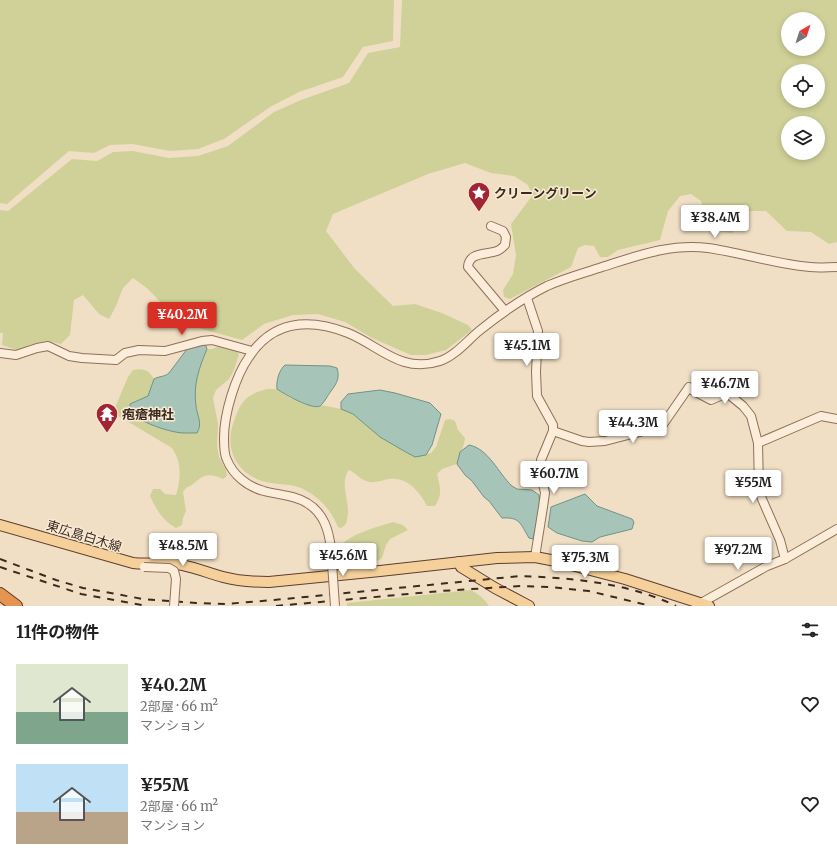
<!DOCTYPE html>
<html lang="ja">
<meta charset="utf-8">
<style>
body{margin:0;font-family:Merriweather,"Noto Sans JP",serif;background:#f2f2f2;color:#222;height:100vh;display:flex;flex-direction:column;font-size:15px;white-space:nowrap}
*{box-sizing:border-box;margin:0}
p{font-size:13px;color:#767676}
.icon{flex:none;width:22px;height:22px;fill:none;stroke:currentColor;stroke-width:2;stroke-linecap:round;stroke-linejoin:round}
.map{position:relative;height:606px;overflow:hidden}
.sheet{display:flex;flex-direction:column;background:#fff;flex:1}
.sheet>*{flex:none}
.needle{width:26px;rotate:39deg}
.controls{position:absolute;left:781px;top:12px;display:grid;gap:8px}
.controls a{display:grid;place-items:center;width:44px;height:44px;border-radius:50%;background:#fff;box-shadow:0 2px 6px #0003;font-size:20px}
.price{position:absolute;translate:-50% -34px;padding:0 9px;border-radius:4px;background:#fff;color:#222;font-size:13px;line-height:26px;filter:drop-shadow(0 1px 2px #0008)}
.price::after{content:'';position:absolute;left:50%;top:24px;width:12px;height:9px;margin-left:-6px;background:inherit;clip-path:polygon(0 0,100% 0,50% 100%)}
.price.selected{background:#d93025;color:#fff}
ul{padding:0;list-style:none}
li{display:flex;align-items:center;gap:12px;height:100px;padding:0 16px}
li span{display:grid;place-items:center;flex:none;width:112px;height:80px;border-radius:0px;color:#555}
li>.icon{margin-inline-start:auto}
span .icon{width:48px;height:48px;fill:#fffc;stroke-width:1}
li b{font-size:17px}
h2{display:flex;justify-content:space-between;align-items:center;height:48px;padding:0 16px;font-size:17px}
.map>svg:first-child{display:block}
.green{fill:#d0d198;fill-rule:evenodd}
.water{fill:#a7c4b9;stroke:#6d9486}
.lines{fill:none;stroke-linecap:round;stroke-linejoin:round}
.minor-casing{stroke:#8e705a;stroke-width:10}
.major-casing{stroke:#5c3e2e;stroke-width:12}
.highway-casing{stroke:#5c3e2e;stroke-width:14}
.minor{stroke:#fbedd9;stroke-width:8}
.major{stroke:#f6d09b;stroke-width:10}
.highway{stroke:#e59451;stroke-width:12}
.rail{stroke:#3d2a1e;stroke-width:2;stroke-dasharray:7 7;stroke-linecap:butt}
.minor-bridge-casing{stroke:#8e705a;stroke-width:10;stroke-linecap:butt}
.minor-bridge{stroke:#fbedd9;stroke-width:8}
.labels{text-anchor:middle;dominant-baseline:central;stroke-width:3;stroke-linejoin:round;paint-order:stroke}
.poi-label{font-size:13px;font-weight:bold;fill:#3d2a1e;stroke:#f8ead5;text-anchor:start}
.street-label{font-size:13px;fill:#3d2a1e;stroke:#f8ead5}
</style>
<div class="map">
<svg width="837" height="606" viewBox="0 0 837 606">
<rect width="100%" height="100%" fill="#f1dfc5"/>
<g class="green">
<polygon points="0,0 394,0 393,41 363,47 343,77 299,92 270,107 224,139 198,149 170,151 132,144 110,145 94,153 69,151 7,204 0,203"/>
<path d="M402,0H837V242L829,244L811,232L787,231L766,211H749L742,221L732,233L716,231L707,219L701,201L691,194L680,196L668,211L660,240L618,250L608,257H600L594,246L585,245L578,248L571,267L510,299L504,297L503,290L513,274L516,255L511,224L532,196L528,185L514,176L491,173L465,163L428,174L333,214L326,231L355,269L393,306L415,304L442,313L468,325L472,330L446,350L426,355H411L372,338L345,322L318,314L293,315L264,324L242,340L188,325L165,307L148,289L133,278L123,288L116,306L109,319L99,314L83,295L74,300L70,335L61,344L47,341L32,344L17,350L2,345L3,333H0V210L8,211L72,159L97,161L113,152L133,151L169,158L198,156L228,146L274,112L301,100L349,83L368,53L400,47ZM788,19H818V49H788ZM788,71H818V101H788ZM788,123H818V153H788Z"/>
<path d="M219,346L236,350L239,354L234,370L229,379L216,390L213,398L218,424L217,446L219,457L226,470L227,476L223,479C214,475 206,473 198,480C196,481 195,483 193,484C188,488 188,485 183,492L186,511L183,518L182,525L176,528C163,521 156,509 150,496L153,489H160L165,494L176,495C181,478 182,463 172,448L115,414L114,410L128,377L133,370C143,368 149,370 154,379L148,396L136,401L200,428L194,393L196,378L207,349H212Z"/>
<path d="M267,389H277L290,398L316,407L321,405L341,409L353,414L380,437L415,457L431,453L436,447L445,420L450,419L455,421L458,430L465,438C464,448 459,455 457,464L442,469L437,474C440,487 443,494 435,506H427C420,492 407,476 389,479C383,480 376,483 370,482C359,480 358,474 349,470C340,481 348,498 348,511C348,515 347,520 346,524L341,528L338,527C330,508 319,497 301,488C289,483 274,485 262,481C235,472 224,447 234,421C242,399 246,395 267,389Z"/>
<path d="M393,522L403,525L408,530L390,539L386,545L382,558L369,566L342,570C341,562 338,552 342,545C348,535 382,525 393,522Z"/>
<path d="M471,590C478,594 485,599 489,606H347V603Z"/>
</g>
<g class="water">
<path d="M202,344L206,346L207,349C199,368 193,385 196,406C197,416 203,423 197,433C193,433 189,433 184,433C171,433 127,420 130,404L148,396L154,379C159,376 165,377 169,373L190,345Z"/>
<path d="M285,365L330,366L337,368C340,378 337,383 331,391C328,395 324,403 320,406C312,410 284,394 277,389C276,381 279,370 285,365Z"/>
<polygon points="380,390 395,393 430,403 441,414 432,445 426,455 415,457 404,451 380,437 353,414 341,409 341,402 348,394"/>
<path d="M469,445C489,449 498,473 512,486L517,489L532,490L539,495L540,508L533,539L529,538C520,523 520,517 502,518L489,501L484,497L472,481L465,475L457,464L460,452Z"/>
<polygon points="585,494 597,506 632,519 634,522 632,529 600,537 592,542 582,541 557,533 548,527 551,507"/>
</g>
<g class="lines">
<g class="minor-casing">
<g id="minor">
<path d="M491,226L503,231L506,237L505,245C503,247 500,250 497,251C485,255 469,252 468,267L505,311"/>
<polyline points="527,298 538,331 536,372 537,396 553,425 553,431 541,460 540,469 545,493 543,507 535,557"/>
<polyline points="0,353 16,355 37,348 48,346 69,356 82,358 116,360 125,353 139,350 165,351 202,341 212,340 252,351"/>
<polyline points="553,431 582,441 589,442 605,441 659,427 664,423 689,387 692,390 711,400 727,393 743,406 751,416 758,443 759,489 762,499 780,540 785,559"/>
<polyline points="758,443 821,416 837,419"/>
<path d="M331,549C329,531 324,513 307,503C295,495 278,495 264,491C248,487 233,475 227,460C224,455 224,445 224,438C224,414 235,377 249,357C273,320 309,318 348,333C380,346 401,374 440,361C455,356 467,341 479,331C500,314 523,298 547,286C565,278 584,273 602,267C637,256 671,243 708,248C742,253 776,264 810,267C819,268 828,267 837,267"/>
<polyline points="701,603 767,566 785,559 837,529"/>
</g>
</g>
<g class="major-casing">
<g id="major">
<path d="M0,525L133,563C149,565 165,561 182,565C196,568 209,573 223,577C238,581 253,582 269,582L380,571L497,558L535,557L556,561L625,579L709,606"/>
<polyline points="459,562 461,567 495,588 529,606"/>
</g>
</g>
<g class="highway-casing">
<polyline id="highway" points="0,594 16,606"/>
</g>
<use href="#minor" class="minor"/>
<use href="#major" class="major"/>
<use href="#highway" class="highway"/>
<g class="rail">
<path d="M0,559L56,580L83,588L143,599L196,603L225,604L274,600L521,576C573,578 629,583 676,606"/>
<polyline points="0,567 81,594 147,606"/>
<polyline points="276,606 441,591 521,586 550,587 589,591 651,606"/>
</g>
<g class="minor-bridge-casing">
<g id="minor-bridge">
<polyline points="331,549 335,606"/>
<polyline points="144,567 169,568 174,571 176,579 174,606"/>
</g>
</g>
<use href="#minor-bridge" class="minor-bridge"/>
</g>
<defs>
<g id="sight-pin" transform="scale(1.15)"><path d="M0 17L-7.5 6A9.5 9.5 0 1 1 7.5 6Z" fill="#a12533" stroke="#f8ead5"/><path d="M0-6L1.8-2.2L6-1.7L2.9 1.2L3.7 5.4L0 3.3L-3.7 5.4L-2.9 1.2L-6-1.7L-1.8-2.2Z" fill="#fff"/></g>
<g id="temple-pin" transform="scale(1.15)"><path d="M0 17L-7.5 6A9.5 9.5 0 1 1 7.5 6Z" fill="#a12533" stroke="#f8ead5"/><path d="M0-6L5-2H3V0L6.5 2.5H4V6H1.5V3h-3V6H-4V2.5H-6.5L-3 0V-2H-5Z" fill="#fff"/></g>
</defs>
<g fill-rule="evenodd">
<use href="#sight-pin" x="479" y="193"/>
<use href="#temple-pin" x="107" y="414"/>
</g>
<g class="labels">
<g class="poi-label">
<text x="494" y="193">クリーングリーン</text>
<text x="122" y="414">疱瘡神社</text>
</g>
<g class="street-label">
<text transform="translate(84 536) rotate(17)">東広島白木線</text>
</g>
</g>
</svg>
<div class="controls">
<a><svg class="needle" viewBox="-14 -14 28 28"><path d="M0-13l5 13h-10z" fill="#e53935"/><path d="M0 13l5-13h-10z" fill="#767676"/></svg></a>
<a><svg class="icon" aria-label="locate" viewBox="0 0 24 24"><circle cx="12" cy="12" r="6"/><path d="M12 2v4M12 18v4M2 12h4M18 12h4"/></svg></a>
<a><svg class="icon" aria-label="layers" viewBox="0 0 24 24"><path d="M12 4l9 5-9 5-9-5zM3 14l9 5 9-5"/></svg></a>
</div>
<b class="price" style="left:715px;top:239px">¥38.4M</b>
<b class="price selected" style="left:182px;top:336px">¥40.2M</b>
<b class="price" style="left:527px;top:367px">¥45.1M</b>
<b class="price" style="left:725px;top:405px">¥46.7M</b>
<b class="price" style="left:633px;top:444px">¥44.3M</b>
<b class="price" style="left:554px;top:495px">¥60.7M</b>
<b class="price" style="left:753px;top:504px">¥55M</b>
<b class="price" style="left:183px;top:567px">¥48.5M</b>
<b class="price" style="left:738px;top:571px">¥97.2M</b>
<b class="price" style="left:343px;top:577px">¥45.6M</b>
<b class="price" style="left:585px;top:579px">¥75.3M</b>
</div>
<section class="sheet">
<h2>11件の物件<svg class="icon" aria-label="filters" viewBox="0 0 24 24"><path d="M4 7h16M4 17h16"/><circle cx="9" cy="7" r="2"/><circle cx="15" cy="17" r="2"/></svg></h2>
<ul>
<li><span style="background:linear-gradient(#dfe7d0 60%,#7fa58c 0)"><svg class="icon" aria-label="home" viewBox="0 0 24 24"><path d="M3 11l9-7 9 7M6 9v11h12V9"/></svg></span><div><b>¥40.2M</b><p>2部屋 · 66 m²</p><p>マンション</p></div><svg class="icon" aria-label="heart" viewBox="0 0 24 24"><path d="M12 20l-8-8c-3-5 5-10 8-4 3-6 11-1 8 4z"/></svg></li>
<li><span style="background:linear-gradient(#bfe0f5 60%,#b9a48a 0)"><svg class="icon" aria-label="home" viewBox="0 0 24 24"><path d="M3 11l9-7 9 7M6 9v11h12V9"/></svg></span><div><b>¥55M</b><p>2部屋 · 66 m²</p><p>マンション</p></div><svg class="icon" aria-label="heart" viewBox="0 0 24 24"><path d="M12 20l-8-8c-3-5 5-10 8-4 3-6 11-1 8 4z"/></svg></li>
</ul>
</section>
